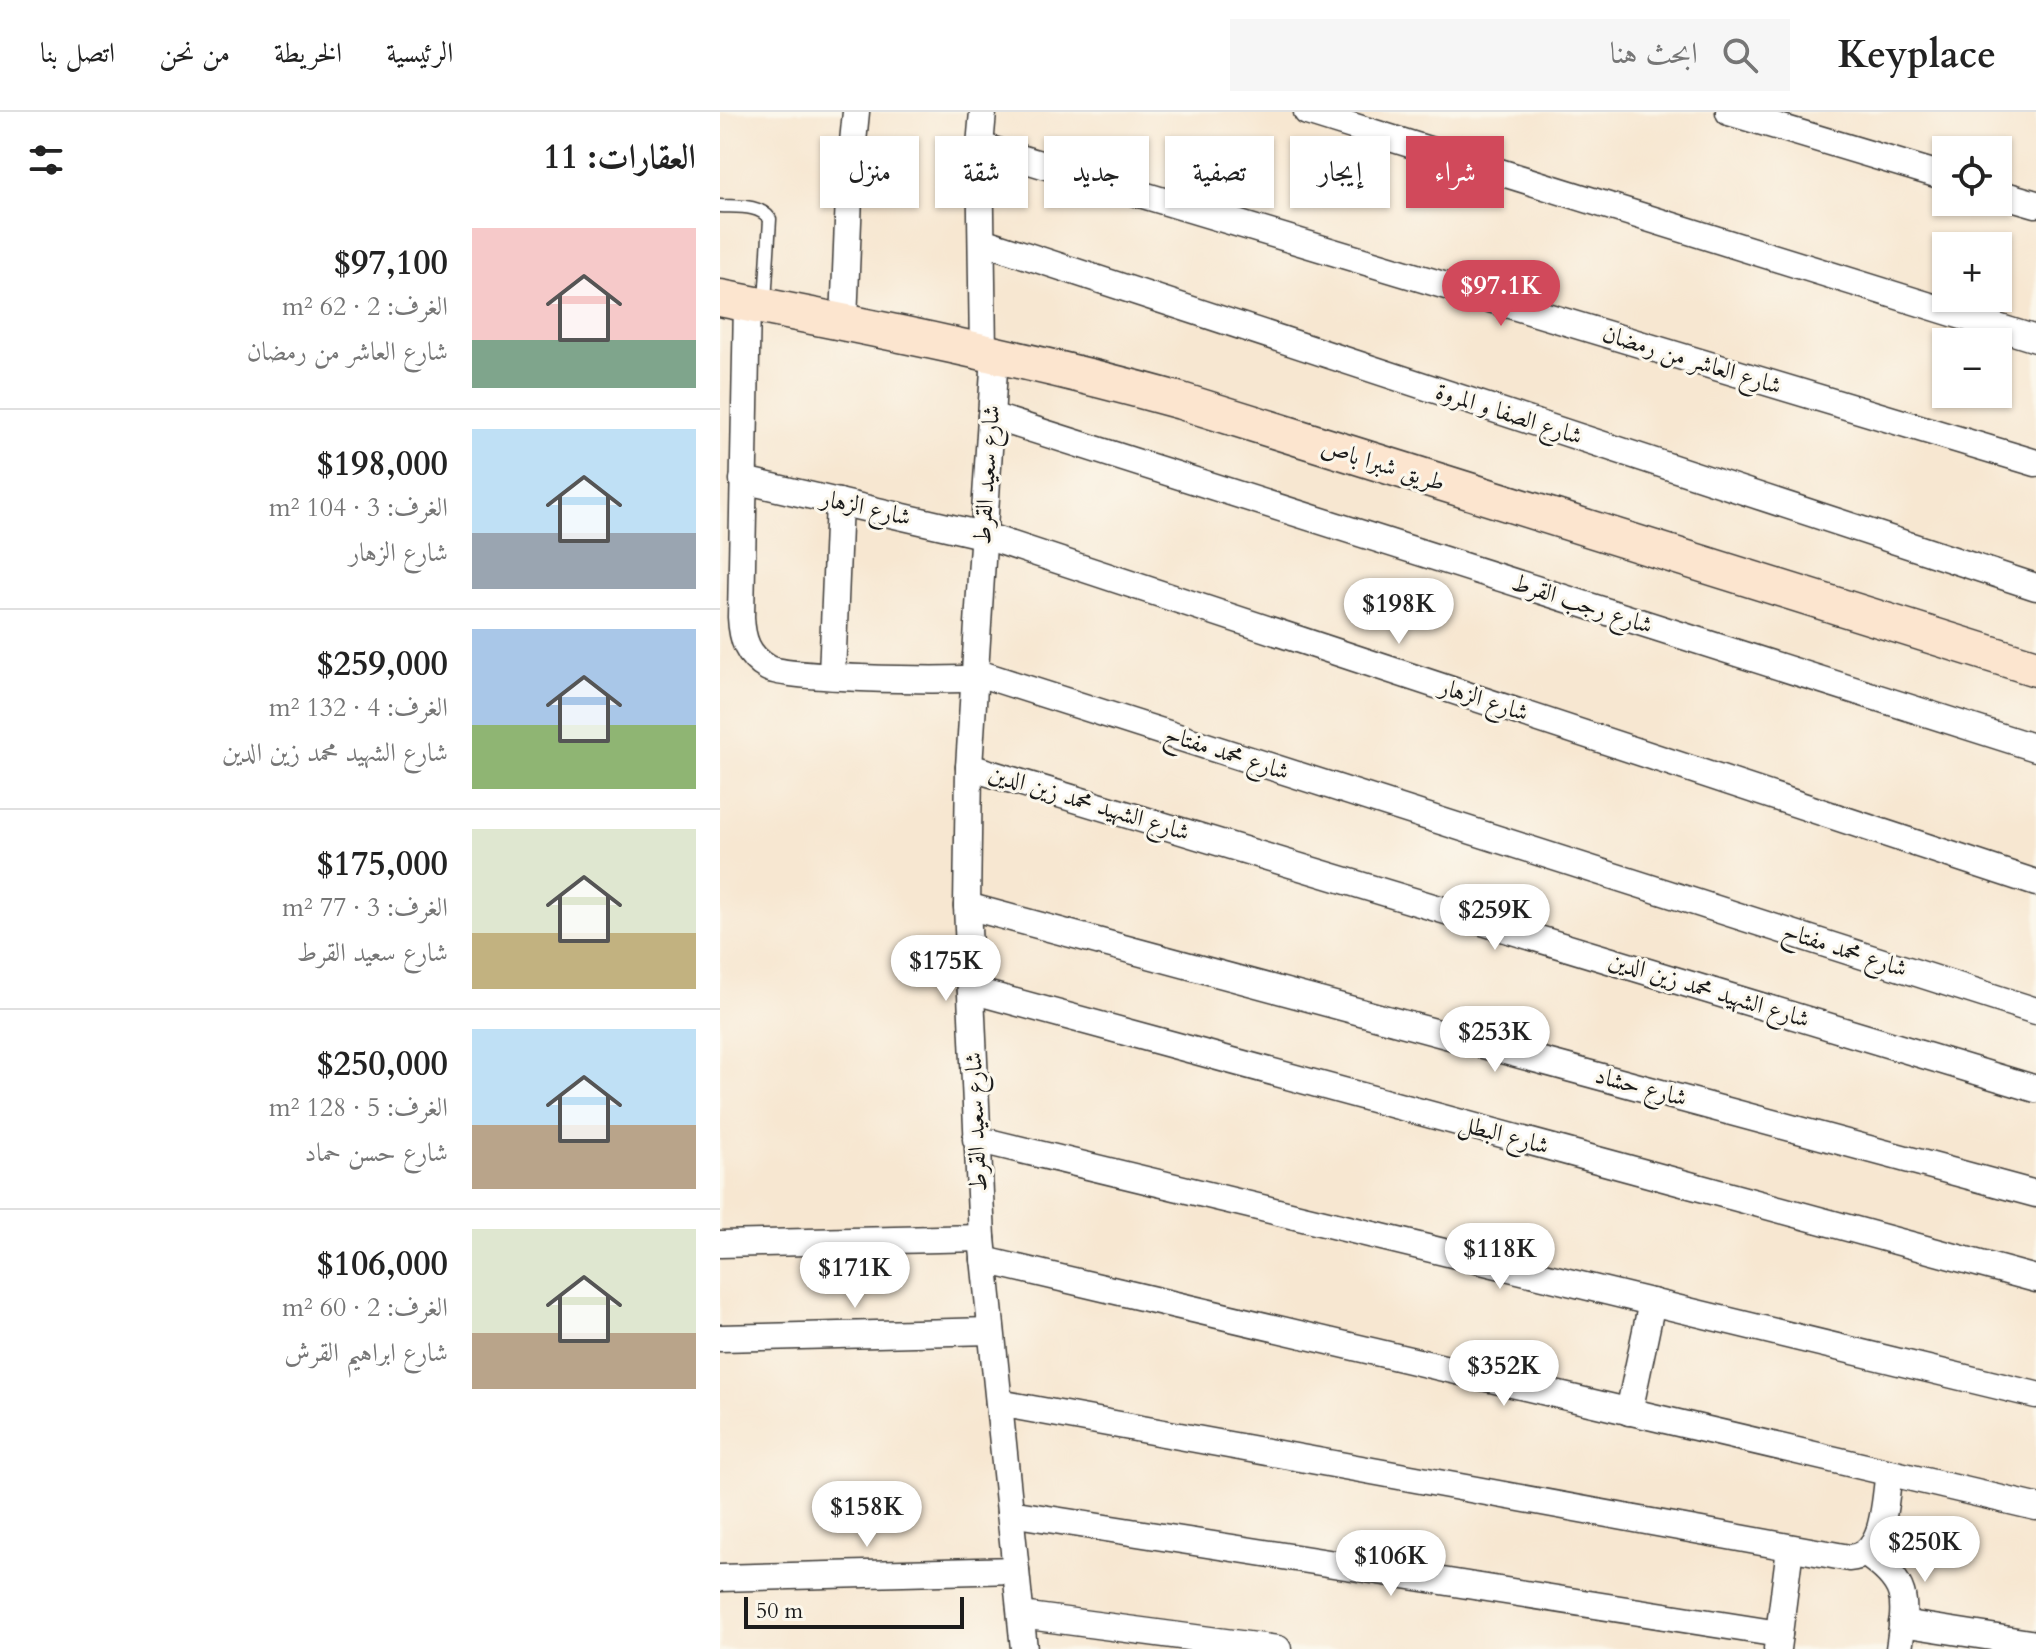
<!DOCTYPE html>
<html lang="ar">
<meta charset="utf-8">
<style>
body{margin:0;font-family:Cardo,Amiri,serif;background:#f6f6f6;color:#222;direction:rtl;height:100vh;display:flex;flex-direction:column;font-size:30px;white-space:nowrap}
*{box-sizing:border-box;margin:0}
p{font-size:26px;color:#767676}
.icon{flex:none;width:44px;height:44px;fill:none;stroke:currentColor;stroke-width:2;stroke-linecap:round;stroke-linejoin:round}
.map{position:relative;flex:1;overflow:hidden;direction:ltr}
.details{display:flex;flex-direction:column;background:#fff;width:720px}
.details>*{flex:none}
.banner{position:absolute;left:24px;top:24px;width:760px;height:72px;direction:rtl;display:flex;gap:16px}
.controls{position:absolute;left:1212px;top:24px;display:grid;gap:16px}
.controls a{display:grid;place-items:center;width:80px;height:80px;border-radius:0px;background:#fff;box-shadow:0 2px 6px #0004;font-size:40px}
.scale{position:absolute;left:24px;bottom:20px;width:220px;box-sizing:border-box;padding-left:8px;border:4px solid #1c1c1c;border-top:0;font-size:22px;line-height:28px;white-space:nowrap;color:#1c1c1c;-webkit-text-stroke:6px #fbf7ec;paint-order:stroke}
.price{position:absolute;translate:-50% -68px;padding:0 18px;border-radius:28px;background:#fff;color:#222;font-size:26px;line-height:52px;filter:drop-shadow(0 2px 4px #0008)}
.price::after{content:'';position:absolute;left:50%;top:48px;width:24px;height:18px;margin-left:-12px;background:inherit;clip-path:polygon(0 0,100% 0,50% 100%)}
.price.current{background:#d1495b;color:#fff}
ul{padding:0;list-style:none}
li{display:flex;align-items:center;gap:24px;height:200px;padding:0 24px}
li+li{border-top:2px solid #e0e0e0}
li span{display:grid;place-items:center;flex:none;width:224px;height:160px;border-radius:0px;color:#555}
li>.icon{margin-inline-start:auto}
span .icon{width:96px;height:96px;fill:#fffc;stroke-width:1}
li b{font-size:34px}
h2{display:flex;justify-content:space-between;align-items:center;height:96px;padding:0 24px;font-size:34px}
.tag{padding:0 28px;border-radius:0px;background:#fff;box-shadow:0 2px 6px #0004;font-size:28px;line-height:72px}
.tag.current{background:#d1495b;color:#fff}
header{display:flex;align-items:center;gap:48px;box-sizing:border-box;height:112px;padding:0 40px;background:#fff;border-bottom:2px solid #e0e0e0}
header strong{font-size:38px}
nav{display:flex;gap:44px;margin-inline-start:auto;font-size:28px}
.search{width:560px;height:72px;background:#f6f6f6;display:flex;align-items:center;gap:20px;box-sizing:border-box;padding:0 28px;border-radius:0px;color:#767676;font-size:30px}
main{display:flex;flex:1;min-height:0}
.map>svg:first-child{display:block}
.lines{fill:none;stroke-linecap:round;stroke-linejoin:round}
.lane-casing{stroke:#3d3a37;stroke-width:15}
.street-casing{stroke:#3d3a37;stroke-width:29}
.secondary-casing{stroke:#3d3a37;stroke-width:39}
.lane{stroke:#fff;stroke-width:12}
.street{stroke:#fff;stroke-width:26}
.secondary{stroke:#fce5cf;stroke-width:36}
.labels{text-anchor:middle;dominant-baseline:central;stroke-width:6;stroke-linejoin:round;paint-order:stroke}
.street-label{font-size:24px;fill:#1c1c1c;stroke:#fbf7ec}
</style>
<header>
<strong>Keyplace</strong>
<div class="search"><svg class="icon" aria-label="search" viewBox="0 0 24 24"><circle cx="10" cy="10" r="6"/><path d="M15 15l6 6"/></svg>ابحث هنا</div>
<nav><a>الرئيسية</a><a>الخريطة</a><a>من نحن</a><a>اتصل بنا</a></nav>
</header>
<main>
<div class="map">
<svg width="1316" height="1537" viewBox="0 0 1316 1537">
<rect width="100%" height="100%" fill="#fbf7ec"/>
<filter id="ink" filterUnits="userSpaceOnUse"><feTurbulence type="fractalNoise" baseFrequency=".0125" numOctaves="2"/><feDisplacementMap in="SourceGraphic" scale="16" xChannelSelector="R" yChannelSelector="G"/><feConvolveMatrix kernelMatrix="1 2 1 2 8 2 1 2 1" color-interpolation-filters="sRGB"/></filter>
<filter id="wash" filterUnits="userSpaceOnUse"><feTurbulence type="fractalNoise" baseFrequency=".006" numOctaves="4" result="noise"/><feDisplacementMap in="SourceGraphic" scale="32" xChannelSelector="R" yChannelSelector="G"/><feGaussianBlur stdDeviation="1.8" result="paint"/><feColorMatrix in="noise" values="0 0 0 0 0 0 0 0 0 0 0 0 0 0 0 0 0 1.4 0 .05"/><feComposite in="paint" operator="in"/></filter>
<g filter="url(#wash)">
<rect width="100%" height="100%" fill="#f7e7d1"/>
</g>
<g filter="url(#ink)">
<g class="lines">
<g class="lane-casing">
<path id="lane" d="M0,94C17,95 39,92 50,107L45,191"/>
</g>
<g class="street-casing">
<g id="street">
<polyline points="263,0 260,34 263,239"/>
<polyline points="587,0 1316,227"/>
<polyline points="1009,0 1226,65"/>
<polyline points="260,34 1316,351"/>
<polyline points="1278,81 1316,92"/>
<polyline points="262,129 1316,475"/>
<path d="M27,191L21,505C22,527 27,544 48,556C67,567 212,568 243,567C251,567 258,564 267,564L1316,899"/>
<polyline points="124,209 130,60 136,0"/>
<polyline points="275,242 249,655 247,794 262,1126 304,1537"/>
<polyline points="271,304 1316,636"/>
<polyline points="23,368 262,423 1316,771"/>
<polyline points="112,563 119,390"/>
<polyline points="249,655 1316,977"/>
<polyline points="247,794 1316,1082"/>
<polyline points="251,878 1316,1167"/>
<polyline points="256,1027 1316,1283"/>
<polyline points="0,1132 262,1126"/>
<polyline points="264,1148 1316,1395"/>
<polyline points="0,1226 271,1219"/>
<path d="M279,1291L1129,1446C1166,1444 1164,1389 1169,1361"/>
<polyline points="909,1300 932,1190"/>
<polyline points="290,1401 1059,1522"/>
<path d="M1146,1442C1190,1472 1186,1488 1179,1537"/>
<polyline points="0,1466 296,1458"/>
<polyline points="301,1503 558,1537"/>
<polyline points="1182,1511 1316,1532"/>
<polyline points="1057,1537 1070,1436"/>
</g>
</g>
<g class="secondary-casing">
<path id="secondary" d="M0,186C155,216 309,247 461,289L1316,556"/>
</g>
<use href="#lane" class="lane"/>
<use href="#street" class="street"/>
<use href="#secondary" class="secondary"/>
</g>
</g>
<g class="labels">
<g class="street-label">
<text transform="translate(972 248) rotate(17)">شارع العاشر من رمضان</text>
<text transform="translate(789 302) rotate(18)">شارع الصفا و المروة</text>
<text transform="translate(663 353) rotate(17)">طريق شبرا باص</text>
<text transform="translate(267 363) rotate(-86)">شارع سعيد القرط</text>
<text transform="translate(146 396) rotate(13)">شارع الزهار</text>
<text transform="translate(862 492) rotate(18)">شارع رجب القرط</text>
<text transform="translate(764 588) rotate(18)">شارع الزهار</text>
<text transform="translate(507 641) rotate(18)">شارع محمد مفتاح</text>
<text transform="translate(369 691) rotate(17)">شارع الشهيد محمد زين الدين</text>
<text transform="translate(1125 838) rotate(18)">شارع محمد مفتاح</text>
<text transform="translate(989 878) rotate(17)">شارع الشهيد محمد زين الدين</text>
<text transform="translate(921 975) rotate(15)">شارع حشاد</text>
<text transform="translate(256 1010) rotate(-92)">شارع سعيد القرط</text>
<text transform="translate(784 1023) rotate(15)">شارع البطل</text>
</g>
</g>
</svg>
<div class="controls">
<a><svg class="icon" aria-label="locate" viewBox="0 0 24 24"><circle cx="12" cy="12" r="6"/><path d="M12 2v4M12 18v4M2 12h4M18 12h4"/></svg></a>
<a>+</a>
<a>−</a>
</div>
<div class="scale">50 m</div>
<b class="price current" style="left:781px;top:216px">$97.1K</b>
<b class="price" style="left:679px;top:534px">$198K</b>
<b class="price" style="left:775px;top:840px">$259K</b>
<b class="price" style="left:226px;top:891px">$175K</b>
<b class="price" style="left:775px;top:962px">$253K</b>
<b class="price" style="left:780px;top:1179px">$118K</b>
<b class="price" style="left:135px;top:1198px">$171K</b>
<b class="price" style="left:784px;top:1296px">$352K</b>
<b class="price" style="left:147px;top:1437px">$158K</b>
<b class="price" style="left:1205px;top:1472px">$250K</b>
<b class="price" style="left:671px;top:1486px">$106K</b>
<div class="banner">
<a class="tag current">شراء</a>
<a class="tag">إيجار</a>
<a class="tag">تصفية</a>
<a class="tag">جديد</a>
<a class="tag">شقة</a>
<a class="tag">منزل</a>
</div>
</div>
<section class="details">
<h2>العقارات: 11<svg class="icon" aria-label="filters" viewBox="0 0 24 24"><path d="M4 7h16M4 17h16"/><circle cx="9" cy="7" r="2"/><circle cx="15" cy="17" r="2"/></svg></h2>
<ul>
<li><span style="background:linear-gradient(#f6c9c9 70%,#7fa58c 0)"><svg class="icon" aria-label="home" viewBox="0 0 24 24"><path d="M3 11l9-7 9 7M6 9v11h12V9"/></svg></span><div><b>$97,100</b><p>الغرف: 2 · 62 m²</p><p>شارع العاشر من رمضان</p></div></li>
<li><span style="background:linear-gradient(#bfe0f5 65%,#9aa5b1 0)"><svg class="icon" aria-label="home" viewBox="0 0 24 24"><path d="M3 11l9-7 9 7M6 9v11h12V9"/></svg></span><div><b>$198,000</b><p>الغرف: 3 · 104 m²</p><p>شارع الزهار</p></div></li>
<li><span style="background:linear-gradient(#a9c7e8 60%,#8fb573 0)"><svg class="icon" aria-label="home" viewBox="0 0 24 24"><path d="M3 11l9-7 9 7M6 9v11h12V9"/></svg></span><div><b>$259,000</b><p>الغرف: 4 · 132 m²</p><p>شارع الشهيد محمد زين الدين</p></div></li>
<li><span style="background:linear-gradient(#dfe7d0 65%,#c2b280 0)"><svg class="icon" aria-label="home" viewBox="0 0 24 24"><path d="M3 11l9-7 9 7M6 9v11h12V9"/></svg></span><div><b>$175,000</b><p>الغرف: 3 · 77 m²</p><p>شارع سعيد القرط</p></div></li>
<li><span style="background:linear-gradient(#bfe0f5 60%,#b9a48a 0)"><svg class="icon" aria-label="home" viewBox="0 0 24 24"><path d="M3 11l9-7 9 7M6 9v11h12V9"/></svg></span><div><b>$250,000</b><p>الغرف: 5 · 128 m²</p><p>شارع حسن حماد</p></div></li>
<li><span style="background:linear-gradient(#dfe7d0 65%,#b9a48a 0)"><svg class="icon" aria-label="home" viewBox="0 0 24 24"><path d="M3 11l9-7 9 7M6 9v11h12V9"/></svg></span><div><b>$106,000</b><p>الغرف: 2 · 60 m²</p><p>شارع ابراهيم القرش</p></div></li>
</ul>
</section>
</main>
